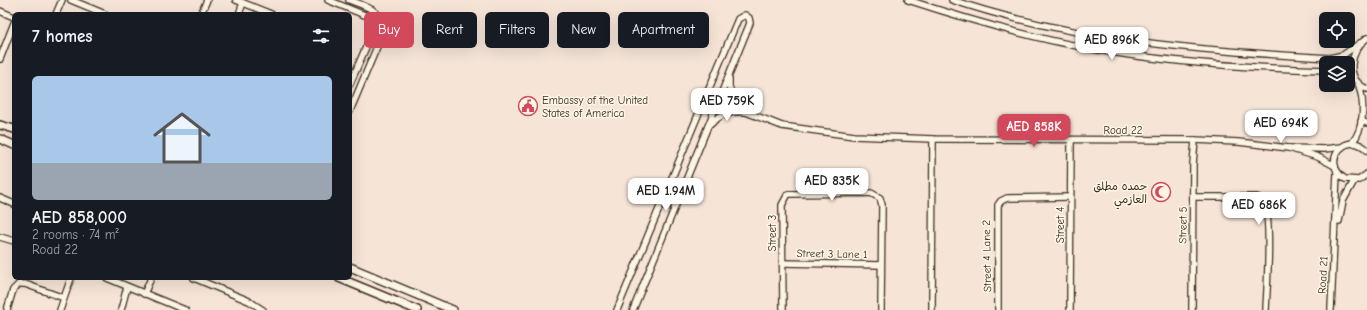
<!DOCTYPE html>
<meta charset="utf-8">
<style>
body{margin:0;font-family:"Comic Neue","Playpen Sans Arabic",sans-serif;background:#20242c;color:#f1f3f6;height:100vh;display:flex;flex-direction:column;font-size:15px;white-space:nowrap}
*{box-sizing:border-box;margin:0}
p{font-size:13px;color:#9ea1a6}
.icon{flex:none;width:22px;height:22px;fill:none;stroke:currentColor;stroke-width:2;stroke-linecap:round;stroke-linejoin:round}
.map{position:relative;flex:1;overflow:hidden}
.sheet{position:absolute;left:12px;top:12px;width:340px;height:268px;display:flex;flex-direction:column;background:#171b24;border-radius:6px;box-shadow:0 4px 16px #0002}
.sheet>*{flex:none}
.top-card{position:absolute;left:364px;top:12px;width:380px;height:36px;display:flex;gap:8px}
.controls{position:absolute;left:1319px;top:12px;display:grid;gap:8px}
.controls a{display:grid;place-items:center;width:36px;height:36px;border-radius:6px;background:#171b24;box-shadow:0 4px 16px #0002;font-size:20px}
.price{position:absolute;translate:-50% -34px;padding:0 9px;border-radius:8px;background:#fff;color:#222;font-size:13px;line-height:26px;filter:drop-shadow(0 1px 2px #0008)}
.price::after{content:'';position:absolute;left:50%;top:24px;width:12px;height:9px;margin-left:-6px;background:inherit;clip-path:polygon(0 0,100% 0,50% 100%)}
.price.selected{background:#d1495b;color:#fff}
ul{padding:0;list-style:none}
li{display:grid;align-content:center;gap:8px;height:212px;padding:0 20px}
li span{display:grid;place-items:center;height:124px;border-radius:6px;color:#555}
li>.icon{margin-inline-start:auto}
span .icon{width:72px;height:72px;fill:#fffc;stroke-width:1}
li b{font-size:17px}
h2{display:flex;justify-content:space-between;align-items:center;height:48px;padding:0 20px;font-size:17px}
.chip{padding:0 14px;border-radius:6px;background:#171b24;box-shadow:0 4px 16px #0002;font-size:14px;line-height:36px}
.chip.selected{background:#d1495b;color:#fff}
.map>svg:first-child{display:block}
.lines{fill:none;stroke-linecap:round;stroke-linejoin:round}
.minor-casing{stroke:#3b2a1e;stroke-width:8}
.major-casing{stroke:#3b2a1e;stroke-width:10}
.minor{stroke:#fcf5e5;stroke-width:5.5}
.major{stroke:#fcf5e5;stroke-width:7}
.labels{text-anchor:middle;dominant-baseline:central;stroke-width:3;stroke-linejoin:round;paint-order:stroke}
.poi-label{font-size:11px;fill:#3b2a1e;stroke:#fcf5e5;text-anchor:start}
.street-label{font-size:11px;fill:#3b2a1e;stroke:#fcf5e5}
</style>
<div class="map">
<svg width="1367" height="310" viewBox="0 0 1367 310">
<rect width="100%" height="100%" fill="#f6e5d7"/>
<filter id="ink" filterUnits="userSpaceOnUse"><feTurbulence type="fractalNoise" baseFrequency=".025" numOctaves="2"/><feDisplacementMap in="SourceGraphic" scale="8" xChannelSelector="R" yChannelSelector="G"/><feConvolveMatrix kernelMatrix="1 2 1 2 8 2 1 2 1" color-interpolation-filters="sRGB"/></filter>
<g filter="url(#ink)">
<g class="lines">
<g class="minor-casing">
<g id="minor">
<polyline points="71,0 105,14"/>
<polyline points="236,0 271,14"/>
<polyline points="328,0 367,16 373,23 373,31 350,84"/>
<path d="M349,0C365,6 383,10 384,30L350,111"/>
<path d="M908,0C969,20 1030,38 1093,49C1170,63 1248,68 1326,70"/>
<path d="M952,0C1073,41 1203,51 1330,58L1343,55L1360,43"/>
<polyline points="0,11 14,17"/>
<polyline points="56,14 62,0"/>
<polyline points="201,14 207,0"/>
<polyline points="239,14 243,3"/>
<path d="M1367,38C1350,50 1344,79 1367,89"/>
<polyline points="0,59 14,23"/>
<polyline points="729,79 729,87 734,100 746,112 782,126 854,136 933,139 1195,140 1238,142 1289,148"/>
<polyline points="1361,121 1367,123"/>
<path d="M711,124C721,113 732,111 746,112"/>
<path d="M1352,143C1365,127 1365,101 1358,83"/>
<path d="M1367,150C1347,129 1319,162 1345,179L1359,180L1367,174"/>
<polyline points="1335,166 1318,157 1289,148 1324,149 1342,147"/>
<path d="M1193,197H1257C1260,198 1262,199 1264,202C1272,220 1267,287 1266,310"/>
<polyline points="0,198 14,204"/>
<polyline points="663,199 667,203 676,204"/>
<polyline points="1339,221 1343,201 1354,181"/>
<polyline points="0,237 14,241"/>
<polyline points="783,263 881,265"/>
<polyline points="107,278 185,310"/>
<polyline points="194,278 249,301 263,310"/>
<polyline points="144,294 151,278"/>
<polyline points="7,310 13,290 19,284 25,284 64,298"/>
<polyline points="60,310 71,278"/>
<polyline points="121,310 127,287"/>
<polyline points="617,310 738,19 745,15 749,18 750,23 633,310"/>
<polyline points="783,310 782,205 788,194 871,193 880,198 882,205 881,310"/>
<polyline points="932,310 933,139"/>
<polyline points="998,310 998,205 1001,201 1007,198 1070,197"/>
<polyline points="1070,310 1071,140"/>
<polyline points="1192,310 1193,164 1195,140"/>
<polyline points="1331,310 1337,172"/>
</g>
</g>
<g class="major-casing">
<g id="major">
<polyline points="0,125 14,129"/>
<polyline points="0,139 14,145"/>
<polyline points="350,267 453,310"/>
<polyline points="339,278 417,310"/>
</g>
</g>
<use href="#minor" class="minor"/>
<use href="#major" class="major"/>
</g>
</g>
<defs>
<g id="civic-ring" transform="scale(1)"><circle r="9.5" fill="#fcf5e5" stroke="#d1495b" stroke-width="1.5"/><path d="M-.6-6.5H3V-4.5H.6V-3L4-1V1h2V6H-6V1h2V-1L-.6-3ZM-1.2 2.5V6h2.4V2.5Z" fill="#d1495b"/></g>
<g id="mosque-ring" transform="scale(1)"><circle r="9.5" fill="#fcf5e5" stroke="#d1495b" stroke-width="1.5"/><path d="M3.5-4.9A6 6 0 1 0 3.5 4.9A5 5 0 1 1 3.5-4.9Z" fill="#d1495b"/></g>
</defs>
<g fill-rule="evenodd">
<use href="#civic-ring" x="528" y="106"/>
<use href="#mosque-ring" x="1161" y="192"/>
</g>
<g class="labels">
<g class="poi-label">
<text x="542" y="100">Embassy of the United<tspan x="542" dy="13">States of America</tspan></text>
<text x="1147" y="186" text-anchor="end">حمده مطلق<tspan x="1147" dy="13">العازمي</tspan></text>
</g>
<g class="street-label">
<text x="1123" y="130">Road 22</text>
<text transform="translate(1060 225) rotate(-90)">Street 4</text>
<text transform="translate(1183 225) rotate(-89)">Street 5</text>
<text transform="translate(772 233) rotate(-90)">Street 3</text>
<text transform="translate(832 254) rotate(1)">Street 3 Lane 1</text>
<text transform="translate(987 256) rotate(-91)">Street 4 Lane 2</text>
<text transform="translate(1323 275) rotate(-87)">Road 21</text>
</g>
</g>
</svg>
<div class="controls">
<a><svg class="icon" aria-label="locate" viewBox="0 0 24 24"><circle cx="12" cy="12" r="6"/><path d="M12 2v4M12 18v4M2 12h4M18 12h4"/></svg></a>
<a><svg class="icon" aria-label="layers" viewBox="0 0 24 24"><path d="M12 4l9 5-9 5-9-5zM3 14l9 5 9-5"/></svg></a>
</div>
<b class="price" style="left:1112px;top:61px">AED 896K</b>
<b class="price" style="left:727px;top:122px">AED 759K</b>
<b class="price" style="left:1281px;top:144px">AED 694K</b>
<b class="price selected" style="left:1034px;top:148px">AED 858K</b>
<b class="price" style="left:832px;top:202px">AED 835K</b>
<b class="price" style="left:666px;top:212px">AED 1.94M</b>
<b class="price" style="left:1259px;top:226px">AED 686K</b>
<div class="top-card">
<a class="chip selected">Buy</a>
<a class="chip">Rent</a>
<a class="chip">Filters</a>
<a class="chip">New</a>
<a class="chip">Apartment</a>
</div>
<section class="sheet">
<h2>7 homes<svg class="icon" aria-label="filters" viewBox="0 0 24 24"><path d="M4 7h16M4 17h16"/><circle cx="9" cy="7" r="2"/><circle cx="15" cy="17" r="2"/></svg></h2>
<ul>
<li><span style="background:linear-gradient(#a9c7e8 70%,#9aa5b1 0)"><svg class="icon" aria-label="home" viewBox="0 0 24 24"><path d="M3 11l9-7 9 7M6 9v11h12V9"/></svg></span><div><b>AED 858,000</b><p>2 rooms · 74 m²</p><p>Road 22</p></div></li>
</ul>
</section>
</div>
